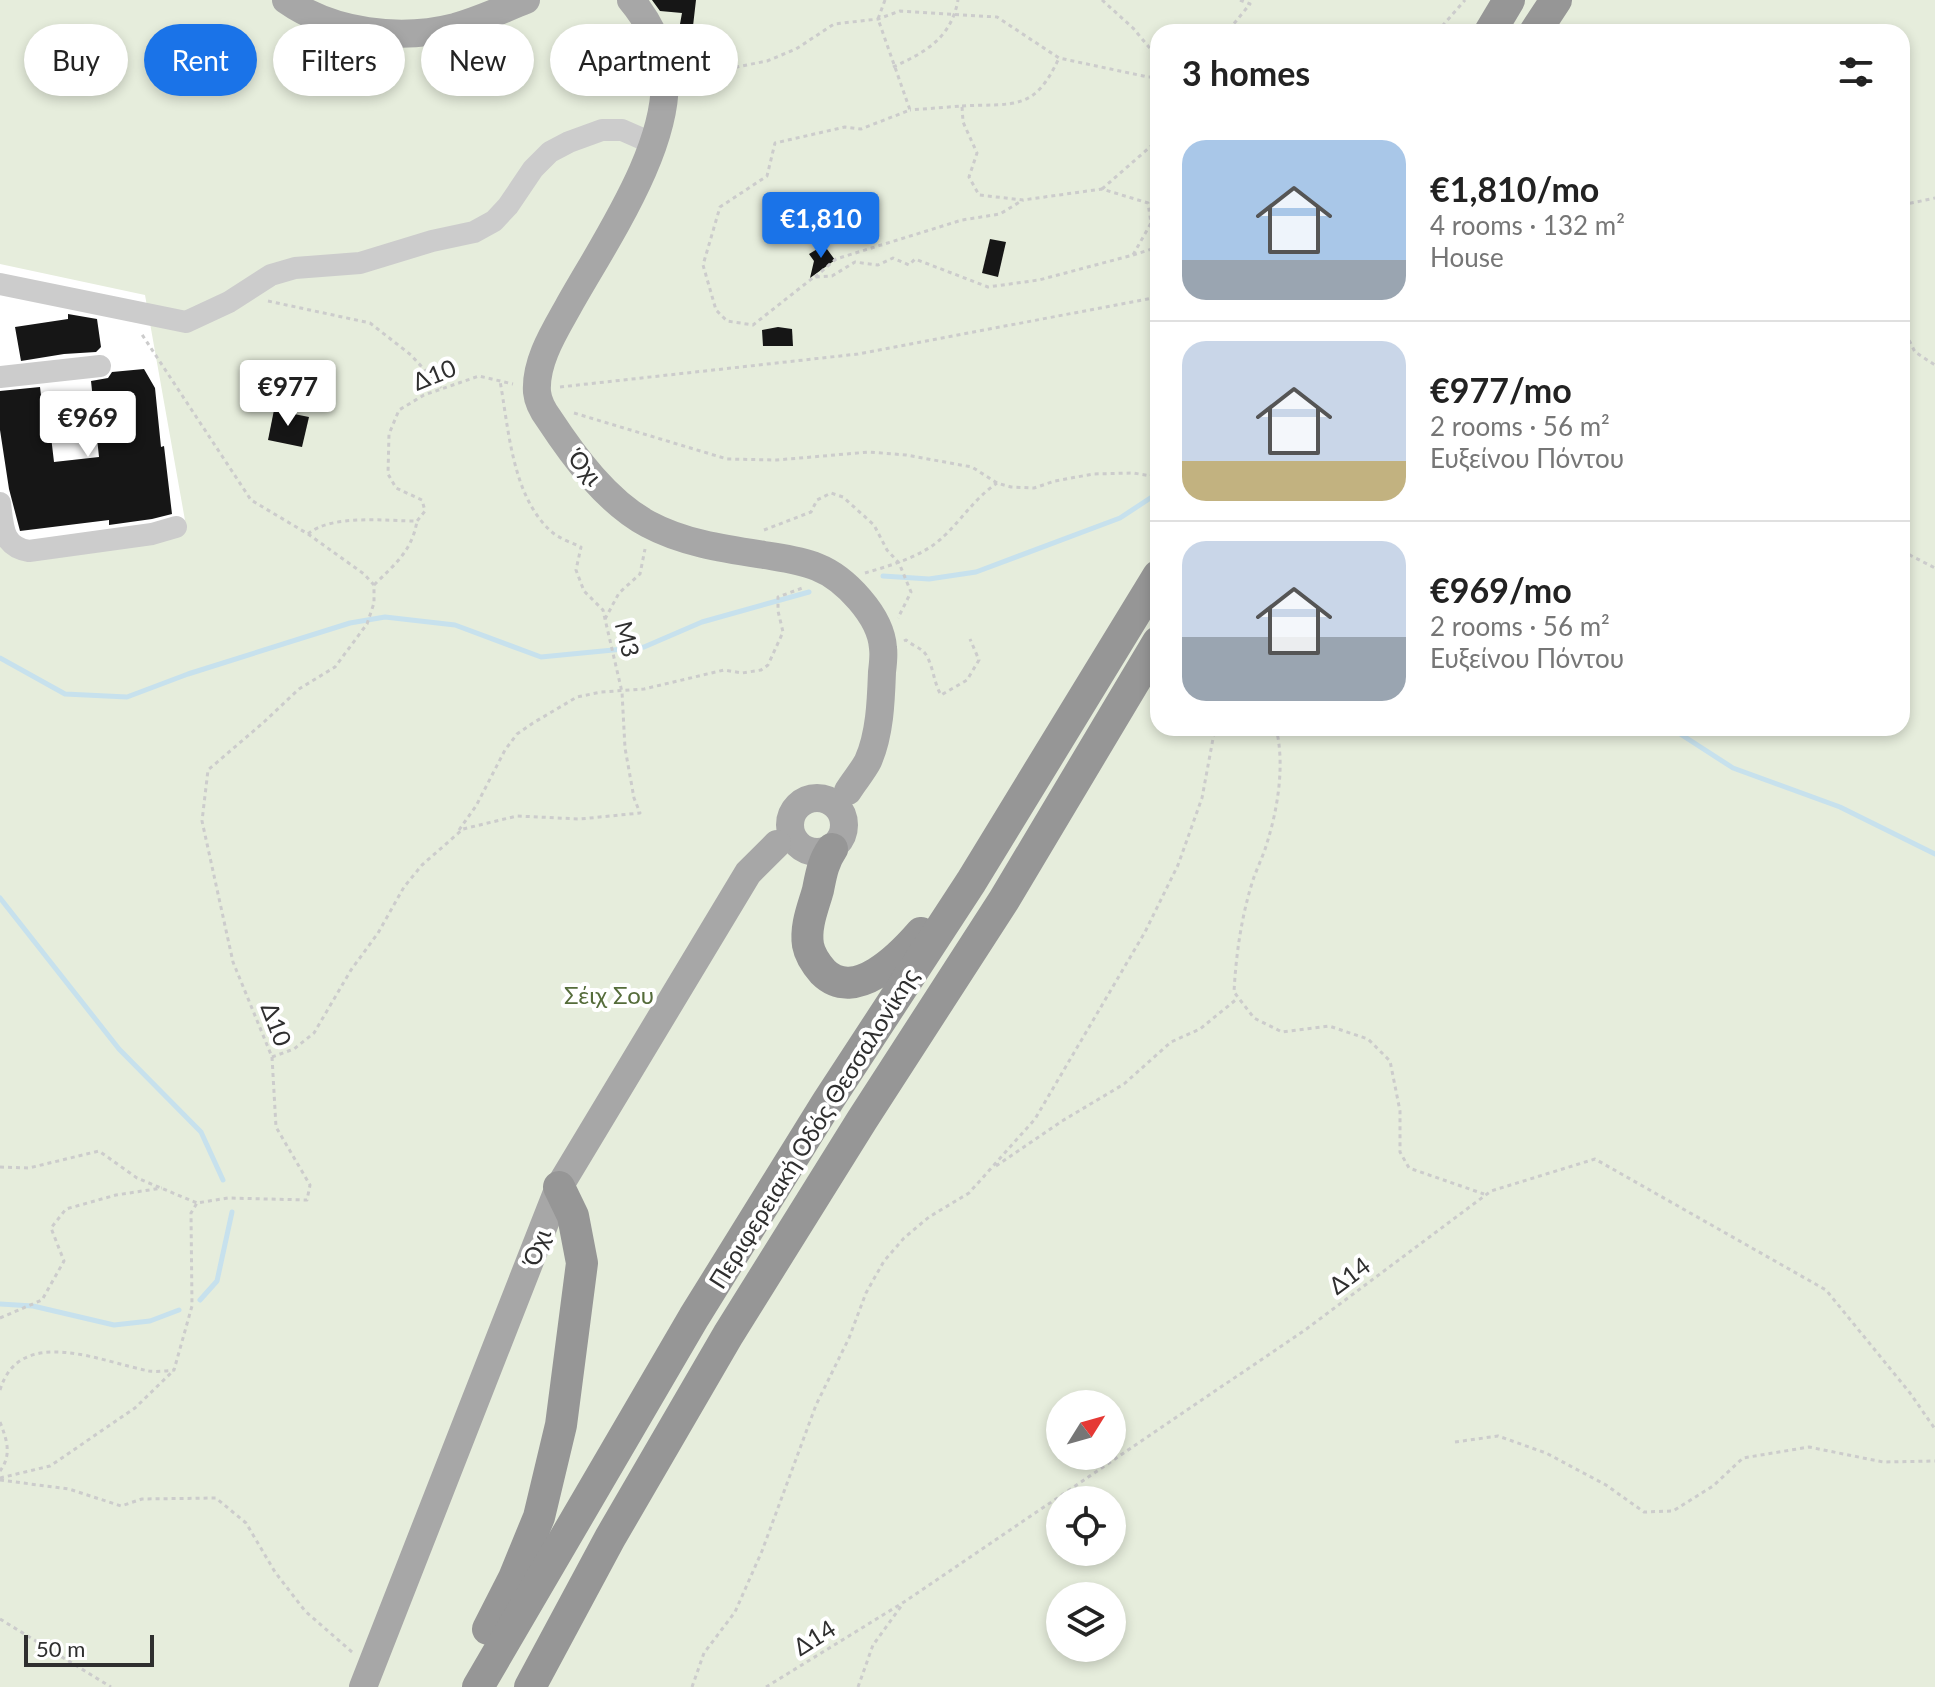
<!DOCTYPE html>
<meta charset="utf-8">
<style>
body{margin:0;font-family:Lato,sans-serif;background:#f2f2f2;color:#222;height:100vh;display:flex;flex-direction:column;font-size:30px;white-space:nowrap}
*{box-sizing:border-box;margin:0}
p{font-size:26px;color:#767676}
.icon{flex:none;width:44px;height:44px;fill:none;stroke:currentColor;stroke-width:2;stroke-linecap:round;stroke-linejoin:round}
.map{position:relative;flex:1;overflow:hidden}
.details{position:absolute;left:1150px;top:24px;width:760px;height:712px;display:flex;flex-direction:column;background:#fff;border-radius:24px;box-shadow:0 4px 12px #0003}
.details>*{flex:none}
.top-card{position:absolute;left:24px;top:24px;width:760px;height:72px;display:flex;gap:16px}
.needle{width:52px;rotate:53deg}
.controls{position:absolute;left:1046px;top:1390px;display:grid;gap:16px}
.controls a{display:grid;place-items:center;width:80px;height:80px;border-radius:50%;background:#fff;box-shadow:0 4px 12px #0003;font-size:40px}
.scale{position:absolute;left:24px;bottom:20px;width:130px;box-sizing:border-box;padding-left:8px;border:4px solid #2f2f2f;border-top:0;font-size:22px;line-height:28px;white-space:nowrap;color:#2f2f2f;-webkit-text-stroke:6px #fff;paint-order:stroke}
.price{position:absolute;translate:-50% -68px;padding:0 18px;border-radius:8px;background:#fff;color:#222;font-size:26px;line-height:52px;filter:drop-shadow(0 2px 4px #0008)}
.price::after{content:'';position:absolute;left:50%;top:48px;width:24px;height:18px;margin-left:-12px;background:inherit;clip-path:polygon(0 0,100% 0,50% 100%)}
.price.current{background:#1a73e8;color:#fff}
ul{padding:0;list-style:none}
li{display:flex;align-items:center;gap:24px;height:200px;padding:0 32px}
li+li{border-top:2px solid #e0e0e0}
li span{display:grid;place-items:center;flex:none;width:224px;height:160px;border-radius:24px;color:#555}
li>.icon{margin-inline-start:auto}
span .icon{width:96px;height:96px;fill:#fffc;stroke-width:1}
li b{font-size:34px}
h2{display:flex;justify-content:space-between;align-items:center;height:96px;padding:0 32px;font-size:34px}
.tag{padding:0 28px;border-radius:36px;background:#fff;box-shadow:0 4px 12px #0003;font-size:28px;line-height:72px}
.tag.current{background:#1a73e8;color:#fff}
.map>svg:first-child{display:block}
.green{fill:#e6eddc;fill-rule:evenodd}
.lines{fill:none;stroke-linecap:round;stroke-linejoin:round}
.stream{stroke:#c7e1ed;stroke-width:5}
.building{fill:#161616}
.path{stroke:#ccc;stroke-width:3;stroke-dasharray:4 4;stroke-linecap:butt}
.minor{stroke:#ccc;stroke-width:22}
.major{stroke:#a7a7a7;stroke-width:28}
.highway{stroke:#969696;stroke-width:32}
.labels{text-anchor:middle;dominant-baseline:central;stroke-width:8;stroke-linejoin:round;paint-order:stroke}
.street-label{font-size:24px;fill:#2f2f2f;stroke:#fff}
.park-label{font-size:24px;fill:#556c3a;stroke:#fff}
</style>
<div class="map">
<svg width="1935" height="1687" viewBox="0 0 1935 1687">
<rect width="100%" height="100%" fill="#fff"/>
<path class="green" d="M0,0H1935V1687H0V544L186,526L145,295L0,264ZM1158,32H1902V728H1158ZM1060,1404H1112V1456H1060ZM1060,1500H1112V1552H1060ZM1060,1596H1112V1648H1060Z"/>
<g class="lines">
<g class="stream">
<polyline points="883,576 929,579 976,572 1120,518 1158,493"/>
<polyline points="0,658 65,694 127,697 188,674 350,623 385,617 455,625 541,657 644,647 702,622 809,592"/>
<polyline points="1671,728 1733,768 1840,807 1935,854"/>
<polyline points="0,898 119,1049 201,1132 223,1180"/>
<polyline points="200,1300 217,1281 232,1212"/>
<polyline points="0,1304 33,1306 114,1325 150,1321 179,1310"/>
</g>
</g>
<g class="building">
<polygon points="652,0 696,0 693,26 680,24 682,13 660,11"/>
<polygon points="990,239 1006,242 998,277 982,273"/>
<polygon points="824,245 835,260 810,278 814,261 809,254"/>
<polygon points="68,314 97,319 101,347 96,352 64,354 21,361 15,327 68,319"/>
<polygon points="778,327 792,329 793,346 763,346 762,330"/>
<polygon points="144,369 155,388 161,447 164,446 172,514 152,519 109,525 109,520 20,531 9,489 0,430 0,391 40,387 45,429 50,428 54,462 99,457 91,381 108,378 112,372"/>
<polygon points="274,410 309,417 302,447 268,440"/>
</g>
<g class="lines">
<g class="path">
<polyline points="885,0 878,19 910,110 861,129 845,127 775,143 767,176 720,207 703,265 716,310 727,321 753,325 814,277 832,276 855,262 878,265 893,258 909,265 915,259 988,287 1039,280 1133,255 1151,223 1148,203 1102,189 1023,200 979,195 969,177 977,153 963,122 962,106 910,110"/>
<polyline points="1102,0 1133,28 1158,58"/>
<polyline points="1240,0 1250,4 1232,26 1244,32"/>
<polyline points="1437,32 1465,0"/>
<path d="M893,67C926,52 951,38 958,0"/>
<polyline points="688,73 701,74 767,61 796,49 834,24 878,19 900,11 997,17 1059,58 1148,77 1158,77"/>
<path d="M962,106C1015,103 1034,112 1059,58"/>
<polyline points="1102,189 1158,140"/>
<polyline points="1902,205 1935,198"/>
<polyline points="1133,255 1158,247"/>
<polyline points="815,277 836,259 962,220 1000,214 1023,200"/>
<polyline points="268,301 370,323 411,355 441,388"/>
<polyline points="1902,326 1915,352 1935,365"/>
<polyline points="560,387 858,354 1158,297"/>
<polyline points="574,413 727,459 777,460 869,452 906,455 972,467 997,483 1011,487 1034,488 1055,481 1093,474 1133,473 1158,477"/>
<polyline points="1151,476 1158,454"/>
<polyline points="764,530 811,512 817,500 831,493 843,497 874,525 887,550 899,563 911,592 898,618"/>
<path d="M308,534C331,514 386,521 417,521L425,511L422,500L396,488L388,474L389,434L399,410L424,395L479,376L513,384"/>
<polyline points="1902,551 1935,568"/>
<path d="M865,573C892,565 924,556 944,536C965,516 973,500 997,483"/>
<path d="M374,585C395,564 412,551 417,521"/>
<polyline points="605,619 619,593 640,574 645,549"/>
<path d="M904,641L906,640C912,645 918,647 923,651C933,661 933,682 941,695L967,680L979,660L970,639"/>
<path d="M1276,728C1285,764 1278,808 1267,843C1263,857 1256,870 1252,883C1241,919 1236,955 1234,992L1254,1018L1282,1032L1329,1026L1368,1039L1390,1061L1400,1111V1152L1409,1168L1484,1194"/>
<polyline points="459,830 476,806 505,750 517,734 533,723 577,697 601,692 644,689 724,670 742,673 761,670 768,665 783,632 778,611 778,597 805,587"/>
<path d="M272,1057L294,1049L314,1033L351,970L378,933L404,887L422,865L463,829L517,816L580,819L640,813L634,798L625,748L622,692L605,619L603,610L584,591L576,570L581,547C572,543 561,539 553,533C512,498 509,430 500,381"/>
<polyline points="996,1166 1062,1121 1124,1084 1171,1042 1200,1029 1238,998"/>
<polyline points="0,1167 29,1168 99,1151 137,1178 197,1203"/>
<polyline points="0,1318 42,1300 64,1261 51,1228 66,1209 116,1195 162,1188"/>
<path d="M0,1390C20,1324 102,1362 149,1371C157,1372 166,1371 174,1370L192,1306L191,1213L197,1203L228,1198L307,1200L310,1185L276,1127L272,1057L233,962L202,821L208,770L264,722L299,689L335,667L367,624L374,603V585L364,574L308,534L251,500L141,333"/>
<path d="M0,1422C7,1440 12,1455 0,1471"/>
<polyline points="1455,1442 1498,1436 1546,1453 1606,1485 1644,1512 1673,1511 1713,1486 1743,1458 1809,1447 1883,1462 1935,1461"/>
<polyline points="0,1478 50,1466 135,1408 174,1370"/>
<polyline points="0,1480 69,1489 121,1506 142,1499 216,1498 246,1523 275,1572 305,1611 352,1652"/>
<polyline points="0,1619 111,1687"/>
<polyline points="692,1687 704,1653 735,1612 762,1551 816,1405 849,1338 866,1293 884,1261 904,1238 929,1217 969,1193 1035,1119 1145,932 1178,865 1202,798 1215,728"/>
<polyline points="766,1687 904,1602 1305,1330 1491,1191 1595,1159 1826,1290 1910,1393 1935,1429"/>
<polyline points="858,1687 873,1645 902,1605"/>
</g>
<g class="minor">
<polyline points="0,284 186,322 229,302 271,275 295,268 360,263 432,241 474,232 494,221 508,206 533,169 550,152 569,142 602,130 622,130 654,144"/>
<polyline points="0,377 100,366"/>
<path d="M0,503C3,526 2,547 29,551L152,534L176,527"/>
</g>
<g class="major">
<path d="M286,0C333,33 400,41 455,27C480,20 503,9 526,0"/>
<path d="M631,0C647,19 661,45 664,70C673,144 603,244 568,307C554,332 535,362 537,392C538,402 543,411 549,419C574,457 607,502 648,524C683,543 725,549 764,555C782,558 800,560 817,567C845,578 881,616 883,648C884,655 883,664 882,672C881,700 880,734 868,761C863,771 854,781 848,791"/>
<circle cx="817" cy="825" r="27"/>
<polyline points="363,1687 559,1187 748,873 777,844"/>
</g>
<g class="highway">
<polyline points="1490,32 1509,0"/>
<polyline points="1535,32 1556,0"/>
<path d="M832,849C823,862 821,875 818,890C813,908 805,926 808,945C810,956 816,964 823,972C855,1004 901,956 921,933"/>
<polyline points="488,1629 514,1578 539,1517 561,1425 582,1263 573,1216 559,1187"/>
<polyline points="478,1687 694,1317 828,1101 971,882 1158,576"/>
<polyline points="530,1687 610,1538 728,1335 862,1120 1004,900 1158,642"/>
</g>
</g>
<g class="labels">
<g class="street-label">
<text transform="translate(434 374) rotate(-22)">Δ10</text>
<text transform="translate(586 467) rotate(50)">Όχι</text>
<text transform="translate(628 639) rotate(76)">Μ3</text>
<text transform="translate(277 1024) rotate(69)">Δ10</text>
<text transform="translate(813 1128) rotate(-58)">Περιφερειακή Οδός Θεσσαλονίκης</text>
<text transform="translate(536 1247) rotate(-69)">Όχι</text>
<text transform="translate(1349 1275) rotate(-37)">Δ14</text>
<text transform="translate(814 1637) rotate(-32)">Δ14</text>
</g>
<g class="park-label">
<text x="609" y="994">Σέιχ Σου</text>
</g>
</g>
</svg>
<div class="controls">
<a><svg class="needle" viewBox="-14 -14 28 28"><path d="M0-13l5 13h-10z" fill="#e53935"/><path d="M0 13l5-13h-10z" fill="#767676"/></svg></a>
<a><svg class="icon" aria-label="locate" viewBox="0 0 24 24"><circle cx="12" cy="12" r="6"/><path d="M12 2v4M12 18v4M2 12h4M18 12h4"/></svg></a>
<a><svg class="icon" aria-label="layers" viewBox="0 0 24 24"><path d="M12 4l9 5-9 5-9-5zM3 14l9 5 9-5"/></svg></a>
</div>
<div class="scale">50 m</div>
<b class="price current" style="left:821px;top:260px">€1,810</b>
<b class="price" style="left:288px;top:428px">€977</b>
<b class="price" style="left:88px;top:459px">€969</b>
<div class="top-card">
<a class="tag">Buy</a>
<a class="tag current">Rent</a>
<a class="tag">Filters</a>
<a class="tag">New</a>
<a class="tag">Apartment</a>
</div>
<section class="details">
<h2>3 homes<svg class="icon" aria-label="filters" viewBox="0 0 24 24"><path d="M4 7h16M4 17h16"/><circle cx="9" cy="7" r="2"/><circle cx="15" cy="17" r="2"/></svg></h2>
<ul>
<li><span style="background:linear-gradient(#a9c7e8 75%,#9aa5b1 0)"><svg class="icon" aria-label="home" viewBox="0 0 24 24"><path d="M3 11l9-7 9 7M6 9v11h12V9"/></svg></span><div><b>€1,810/mo</b><p>4 rooms · 132 m²</p><p>House</p></div></li>
<li><span style="background:linear-gradient(#c9d6e8 75%,#c2b280 0)"><svg class="icon" aria-label="home" viewBox="0 0 24 24"><path d="M3 11l9-7 9 7M6 9v11h12V9"/></svg></span><div><b>€977/mo</b><p>2 rooms · 56 m²</p><p>Ευξείνου Πόντου</p></div></li>
<li><span style="background:linear-gradient(#c9d6e8 60%,#9aa5b1 0)"><svg class="icon" aria-label="home" viewBox="0 0 24 24"><path d="M3 11l9-7 9 7M6 9v11h12V9"/></svg></span><div><b>€969/mo</b><p>2 rooms · 56 m²</p><p>Ευξείνου Πόντου</p></div></li>
</ul>
</section>
</div>
